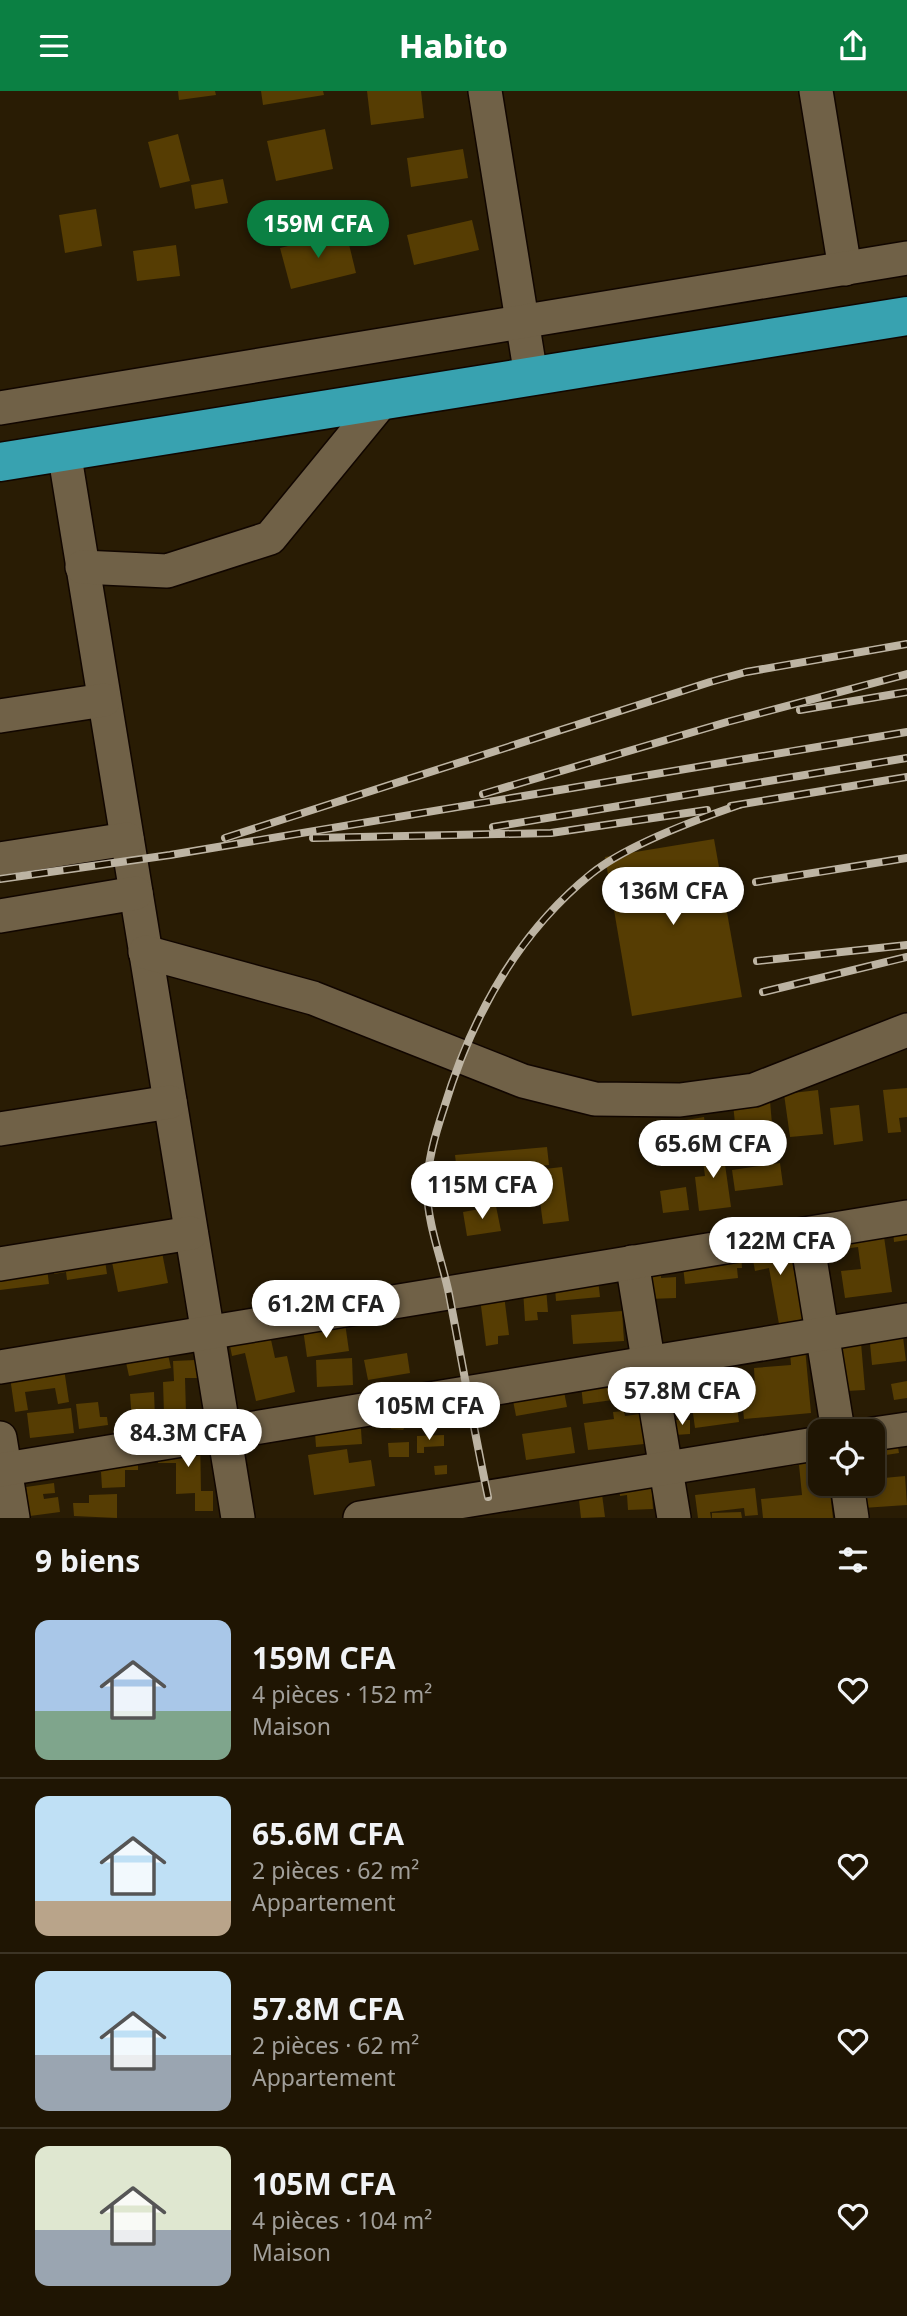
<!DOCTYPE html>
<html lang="fr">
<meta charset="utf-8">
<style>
body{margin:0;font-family:"Noto Sans",sans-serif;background:#271e0d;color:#f1f3f6;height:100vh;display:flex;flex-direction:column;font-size:26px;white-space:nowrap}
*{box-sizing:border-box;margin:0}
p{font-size:23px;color:#a19f9a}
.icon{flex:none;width:38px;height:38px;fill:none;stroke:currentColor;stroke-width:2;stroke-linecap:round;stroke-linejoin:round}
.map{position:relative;height:1427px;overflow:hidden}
.details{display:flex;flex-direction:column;background:#1f1503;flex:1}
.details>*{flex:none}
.buttons{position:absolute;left:808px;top:1328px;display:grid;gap:14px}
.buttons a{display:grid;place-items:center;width:77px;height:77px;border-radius:14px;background:#1f1503;box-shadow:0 4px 10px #0003,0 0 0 2px #3c3425;font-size:35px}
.price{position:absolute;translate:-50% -60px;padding:0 16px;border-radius:24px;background:#fff;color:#222;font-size:23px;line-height:46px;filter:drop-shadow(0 2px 4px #0008)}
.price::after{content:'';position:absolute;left:50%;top:42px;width:21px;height:16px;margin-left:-10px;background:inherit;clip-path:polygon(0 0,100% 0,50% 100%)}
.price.selected{background:#0b8043;color:#fff}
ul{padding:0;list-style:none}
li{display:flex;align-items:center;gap:21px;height:175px;padding:0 35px}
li+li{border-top:2px solid #3c3425}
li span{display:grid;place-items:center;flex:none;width:196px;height:140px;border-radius:14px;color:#555}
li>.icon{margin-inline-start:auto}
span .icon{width:84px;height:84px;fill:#fffc;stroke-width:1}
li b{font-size:30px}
h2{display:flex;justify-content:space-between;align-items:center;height:84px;padding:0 35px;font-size:30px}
header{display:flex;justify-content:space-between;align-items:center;height:91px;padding:0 35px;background:#0b8043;color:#fff;font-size:32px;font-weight:800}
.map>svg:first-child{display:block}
.building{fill:#563d03}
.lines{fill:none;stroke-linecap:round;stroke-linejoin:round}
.minor-casing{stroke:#110600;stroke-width:36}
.highway-casing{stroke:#110600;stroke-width:41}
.minor{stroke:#706147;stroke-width:33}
.highway{stroke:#38a2b0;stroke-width:38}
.rail-casing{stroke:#bdb4a3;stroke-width:8}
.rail{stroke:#1f1300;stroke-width:5;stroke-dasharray:16;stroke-linecap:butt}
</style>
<header><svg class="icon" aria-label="menu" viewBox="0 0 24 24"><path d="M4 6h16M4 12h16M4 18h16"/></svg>Habito<svg class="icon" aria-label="share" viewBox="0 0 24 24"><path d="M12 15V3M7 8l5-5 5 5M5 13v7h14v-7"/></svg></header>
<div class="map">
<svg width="907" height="1427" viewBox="0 0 907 1427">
<rect width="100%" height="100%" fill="#291c04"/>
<g class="building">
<polygon points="178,0 215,0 216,4 179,9"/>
<polygon points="261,0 323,0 324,4 263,14"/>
<polygon points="367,0 421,0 424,27 371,34"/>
<polygon points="325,38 333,78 276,90 267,50"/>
<polygon points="178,43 190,90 160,97 148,51"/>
<polygon points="463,58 468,87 411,96 407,67"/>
<polygon points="223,88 228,112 195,118 191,94"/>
<polygon points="96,118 102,155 65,162 59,124"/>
<polygon points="472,129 479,159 414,174 407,144"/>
<polygon points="346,141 356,182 291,198 280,157"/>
<polygon points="176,154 180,185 137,190 133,160"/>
<polygon points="714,748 742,906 632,925 605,766"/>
<polygon points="907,997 907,1026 899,1027 901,1041 888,1042 883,999"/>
<polygon points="818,999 823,1043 790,1046 784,1003"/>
<polygon points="770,1010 775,1067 739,1071 733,1013"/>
<polygon points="859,1014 863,1050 834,1054 830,1017"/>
<polygon points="704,1026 707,1047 655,1056 651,1035"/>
<polygon points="722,1052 731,1116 699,1120 695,1086 705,1085 701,1055"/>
<polygon points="547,1056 549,1074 524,1076 526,1093 513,1094 512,1082 492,1084 495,1111 461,1114 458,1087 473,1086 472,1080 457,1081 455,1064"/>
<polygon points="780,1072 783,1094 735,1100 732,1079"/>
<polygon points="562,1076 569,1130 543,1133 536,1079"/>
<polygon points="686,1096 689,1119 663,1122 660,1100"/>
<polygon points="496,1115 501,1140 467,1145 463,1121"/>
<polygon points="907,1127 907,1149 894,1151 892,1128"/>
<polygon points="882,1132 892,1201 845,1207 841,1180 861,1178 858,1156 822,1161 819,1140"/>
<polygon points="787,1146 804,1228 779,1233 769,1177 755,1180 750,1153"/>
<polygon points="160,1151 168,1192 118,1201 110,1161"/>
<polygon points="103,1156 107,1183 67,1189 66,1181 54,1183 51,1164"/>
<polygon points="741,1161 742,1177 737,1177 738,1187 685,1193 682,1166"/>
<polygon points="647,1164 661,1178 661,1187 676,1186 676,1207 649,1208"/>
<polygon points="46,1169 49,1193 0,1199 0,1175"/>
<polygon points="597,1179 600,1206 556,1210 554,1184"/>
<polygon points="546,1197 548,1221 537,1221 538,1229 525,1230 523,1199"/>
<polygon points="504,1204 509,1244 498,1245 498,1253 486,1255 480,1207"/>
<polygon points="622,1220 624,1250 573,1253 571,1224"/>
<polygon points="266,1226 275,1267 287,1265 295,1301 256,1310 245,1262 232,1265 229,1250"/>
<polygon points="345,1232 349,1260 307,1266 303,1238"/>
<polygon points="902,1238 906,1270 872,1274 869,1242"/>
<polygon points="860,1240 865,1299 846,1300 841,1242"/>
<polygon points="804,1246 811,1322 744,1328 741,1298 755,1297 754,1277 791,1274 789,1248"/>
<polygon points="165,1250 171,1277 129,1285 123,1258"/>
<polygon points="407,1262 410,1282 368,1289 364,1269"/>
<polygon points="734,1262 737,1293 720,1294 720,1290 711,1291 712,1296 670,1300 667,1268"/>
<polygon points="352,1267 353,1294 317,1296 316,1269"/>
<polygon points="196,1269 197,1287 185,1287 186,1322 164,1323 163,1291 174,1290 173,1270"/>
<polygon points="63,1271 69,1311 58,1313 55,1297 25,1301 28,1319 15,1321 9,1279"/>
<polygon points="632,1277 635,1306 583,1313 580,1284"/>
<polygon points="562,1290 567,1316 516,1325 511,1299"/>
<polygon points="907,1290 907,1307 894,1309 891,1293"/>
<polygon points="735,1299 739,1331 695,1337 692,1315 720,1311 719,1301"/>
<polygon points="154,1301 155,1327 132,1329 130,1303"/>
<polygon points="98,1311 100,1326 107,1326 108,1334 79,1338 76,1313"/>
<polygon points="71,1317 74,1342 30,1347 27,1322"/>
<polygon points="405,1318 410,1329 403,1339 391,1338 386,1327"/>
<polygon points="624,1320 625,1325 640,1323 644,1353 588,1359 584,1332 614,1328 613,1321"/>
<polygon points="360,1324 362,1353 316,1356 314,1327"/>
<polygon points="674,1329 690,1329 690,1343 675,1344"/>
<polygon points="571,1336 575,1362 526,1369 522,1343"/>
<polygon points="895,1339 899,1362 873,1366 873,1342"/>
<polygon points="200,1343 201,1400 213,1400 213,1420 195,1420 195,1402 176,1403 176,1372 158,1372 158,1355"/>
<polygon points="444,1344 444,1355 424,1356 424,1362 417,1362 417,1345"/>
<polygon points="409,1351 409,1366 389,1366 388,1352"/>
<polygon points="821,1351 821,1393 829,1393 833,1427 763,1427 761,1408 802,1404 799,1374 784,1376 783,1364"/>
<polygon points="347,1358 349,1372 371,1369 375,1395 314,1404 308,1364"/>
<polygon points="138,1363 138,1379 125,1379 125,1396 102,1397 101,1381 94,1381 94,1378"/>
<polygon points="447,1374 447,1383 435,1384 434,1375"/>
<polygon points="651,1384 653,1418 628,1419 627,1404 620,1405 619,1395"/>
<polygon points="905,1385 907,1414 863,1417 861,1393 873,1393 873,1388"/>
<polygon points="600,1388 605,1426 581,1427 577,1391"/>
<polygon points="54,1392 55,1402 43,1403 44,1408 58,1406 60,1421 30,1425 26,1396"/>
<polygon points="755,1397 758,1424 745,1425 744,1417 710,1421 711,1427 698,1427 695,1404"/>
<polygon points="117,1403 117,1427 74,1425 73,1412 89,1412 89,1404"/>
<polygon points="741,1421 742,1427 712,1427 712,1422"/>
</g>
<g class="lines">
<g class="minor-casing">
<g id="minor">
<polyline points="485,0 531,285"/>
<polyline points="816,0 845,178"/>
<polyline points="0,317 907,167"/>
<polyline points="64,360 238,1427"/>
<polyline points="82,476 167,480 270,447 383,309"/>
<polyline points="0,625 104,609"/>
<polyline points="0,768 127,748"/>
<polyline points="0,825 136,802"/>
<polyline points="145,861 313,907 523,990 595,1008 680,1009 754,999 907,939"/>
<polyline points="0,1038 170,1011"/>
<polyline points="806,1143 838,1340"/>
<polyline points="632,1171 674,1427"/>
<polyline points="0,1173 191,1142"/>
<polyline points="0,1276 907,1126"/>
<polyline points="873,1343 907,1338"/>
<polyline points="0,1347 13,1427"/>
<polyline points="0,1379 907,1229"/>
<polyline points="847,1393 852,1427"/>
<polyline points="360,1427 821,1352"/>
</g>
</g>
<g class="highway-casing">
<polyline id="highway" points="0,371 907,225"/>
</g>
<use href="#minor" class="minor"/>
<use href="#highway" class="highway"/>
<g class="rail-casing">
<g id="rail">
<polyline points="800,619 907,601"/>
<polyline points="483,703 727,631 907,583"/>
<polyline points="731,715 907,686"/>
<polyline points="493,736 907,667"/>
<polyline points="225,747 710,591 746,581 907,553"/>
<polyline points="313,747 551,742 707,719"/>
<polyline points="0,788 170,764 907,641"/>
<polyline points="756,791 907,767"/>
<polyline points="757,870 907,854"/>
<polyline points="763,901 907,866"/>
<path d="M488,1406C474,1339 462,1271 449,1203C442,1169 428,1135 427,1100C427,1071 435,1044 444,1017C471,928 517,843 591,783C627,754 695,729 739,714"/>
</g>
</g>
<use href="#rail" class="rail"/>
</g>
</svg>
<div class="buttons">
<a><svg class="icon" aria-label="locate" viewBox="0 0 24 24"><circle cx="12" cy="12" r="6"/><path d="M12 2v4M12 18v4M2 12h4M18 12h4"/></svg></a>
</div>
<b class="price selected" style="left:318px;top:169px">159M CFA</b>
<b class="price" style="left:673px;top:836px">136M CFA</b>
<b class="price" style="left:713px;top:1089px">65.6M CFA</b>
<b class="price" style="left:482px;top:1130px">115M CFA</b>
<b class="price" style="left:780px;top:1186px">122M CFA</b>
<b class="price" style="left:326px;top:1249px">61.2M CFA</b>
<b class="price" style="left:682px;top:1336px">57.8M CFA</b>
<b class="price" style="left:429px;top:1351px">105M CFA</b>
<b class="price" style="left:188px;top:1378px">84.3M CFA</b>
</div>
<section class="details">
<h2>9 biens<svg class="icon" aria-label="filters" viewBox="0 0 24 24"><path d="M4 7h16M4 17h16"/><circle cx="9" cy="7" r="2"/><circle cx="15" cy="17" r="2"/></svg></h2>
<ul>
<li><span style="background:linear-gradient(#a9c7e8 65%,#7fa58c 0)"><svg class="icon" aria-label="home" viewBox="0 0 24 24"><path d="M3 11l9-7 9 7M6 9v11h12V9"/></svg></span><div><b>159M CFA</b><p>4 pièces · 152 m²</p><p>Maison</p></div><svg class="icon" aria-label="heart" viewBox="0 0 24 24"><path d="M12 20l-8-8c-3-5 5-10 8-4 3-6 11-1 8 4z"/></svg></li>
<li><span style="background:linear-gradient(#bfe0f5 75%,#b9a48a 0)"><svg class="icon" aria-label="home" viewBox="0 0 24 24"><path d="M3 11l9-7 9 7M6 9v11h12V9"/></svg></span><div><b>65.6M CFA</b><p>2 pièces · 62 m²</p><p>Appartement</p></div><svg class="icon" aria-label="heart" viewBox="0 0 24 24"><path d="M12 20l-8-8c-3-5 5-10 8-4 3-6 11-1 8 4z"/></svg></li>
<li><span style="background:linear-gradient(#bfe0f5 60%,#9aa5b1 0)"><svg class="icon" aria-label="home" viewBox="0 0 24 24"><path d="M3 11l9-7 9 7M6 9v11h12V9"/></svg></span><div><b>57.8M CFA</b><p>2 pièces · 62 m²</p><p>Appartement</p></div><svg class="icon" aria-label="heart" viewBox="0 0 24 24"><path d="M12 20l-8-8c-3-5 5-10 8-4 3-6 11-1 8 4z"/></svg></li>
<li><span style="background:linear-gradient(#dfe7d0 60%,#9aa5b1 0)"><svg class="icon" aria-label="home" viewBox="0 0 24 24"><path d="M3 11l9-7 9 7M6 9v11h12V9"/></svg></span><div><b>105M CFA</b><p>4 pièces · 104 m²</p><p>Maison</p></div><svg class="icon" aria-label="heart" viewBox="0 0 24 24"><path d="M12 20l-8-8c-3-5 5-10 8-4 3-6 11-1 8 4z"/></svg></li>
</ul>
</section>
